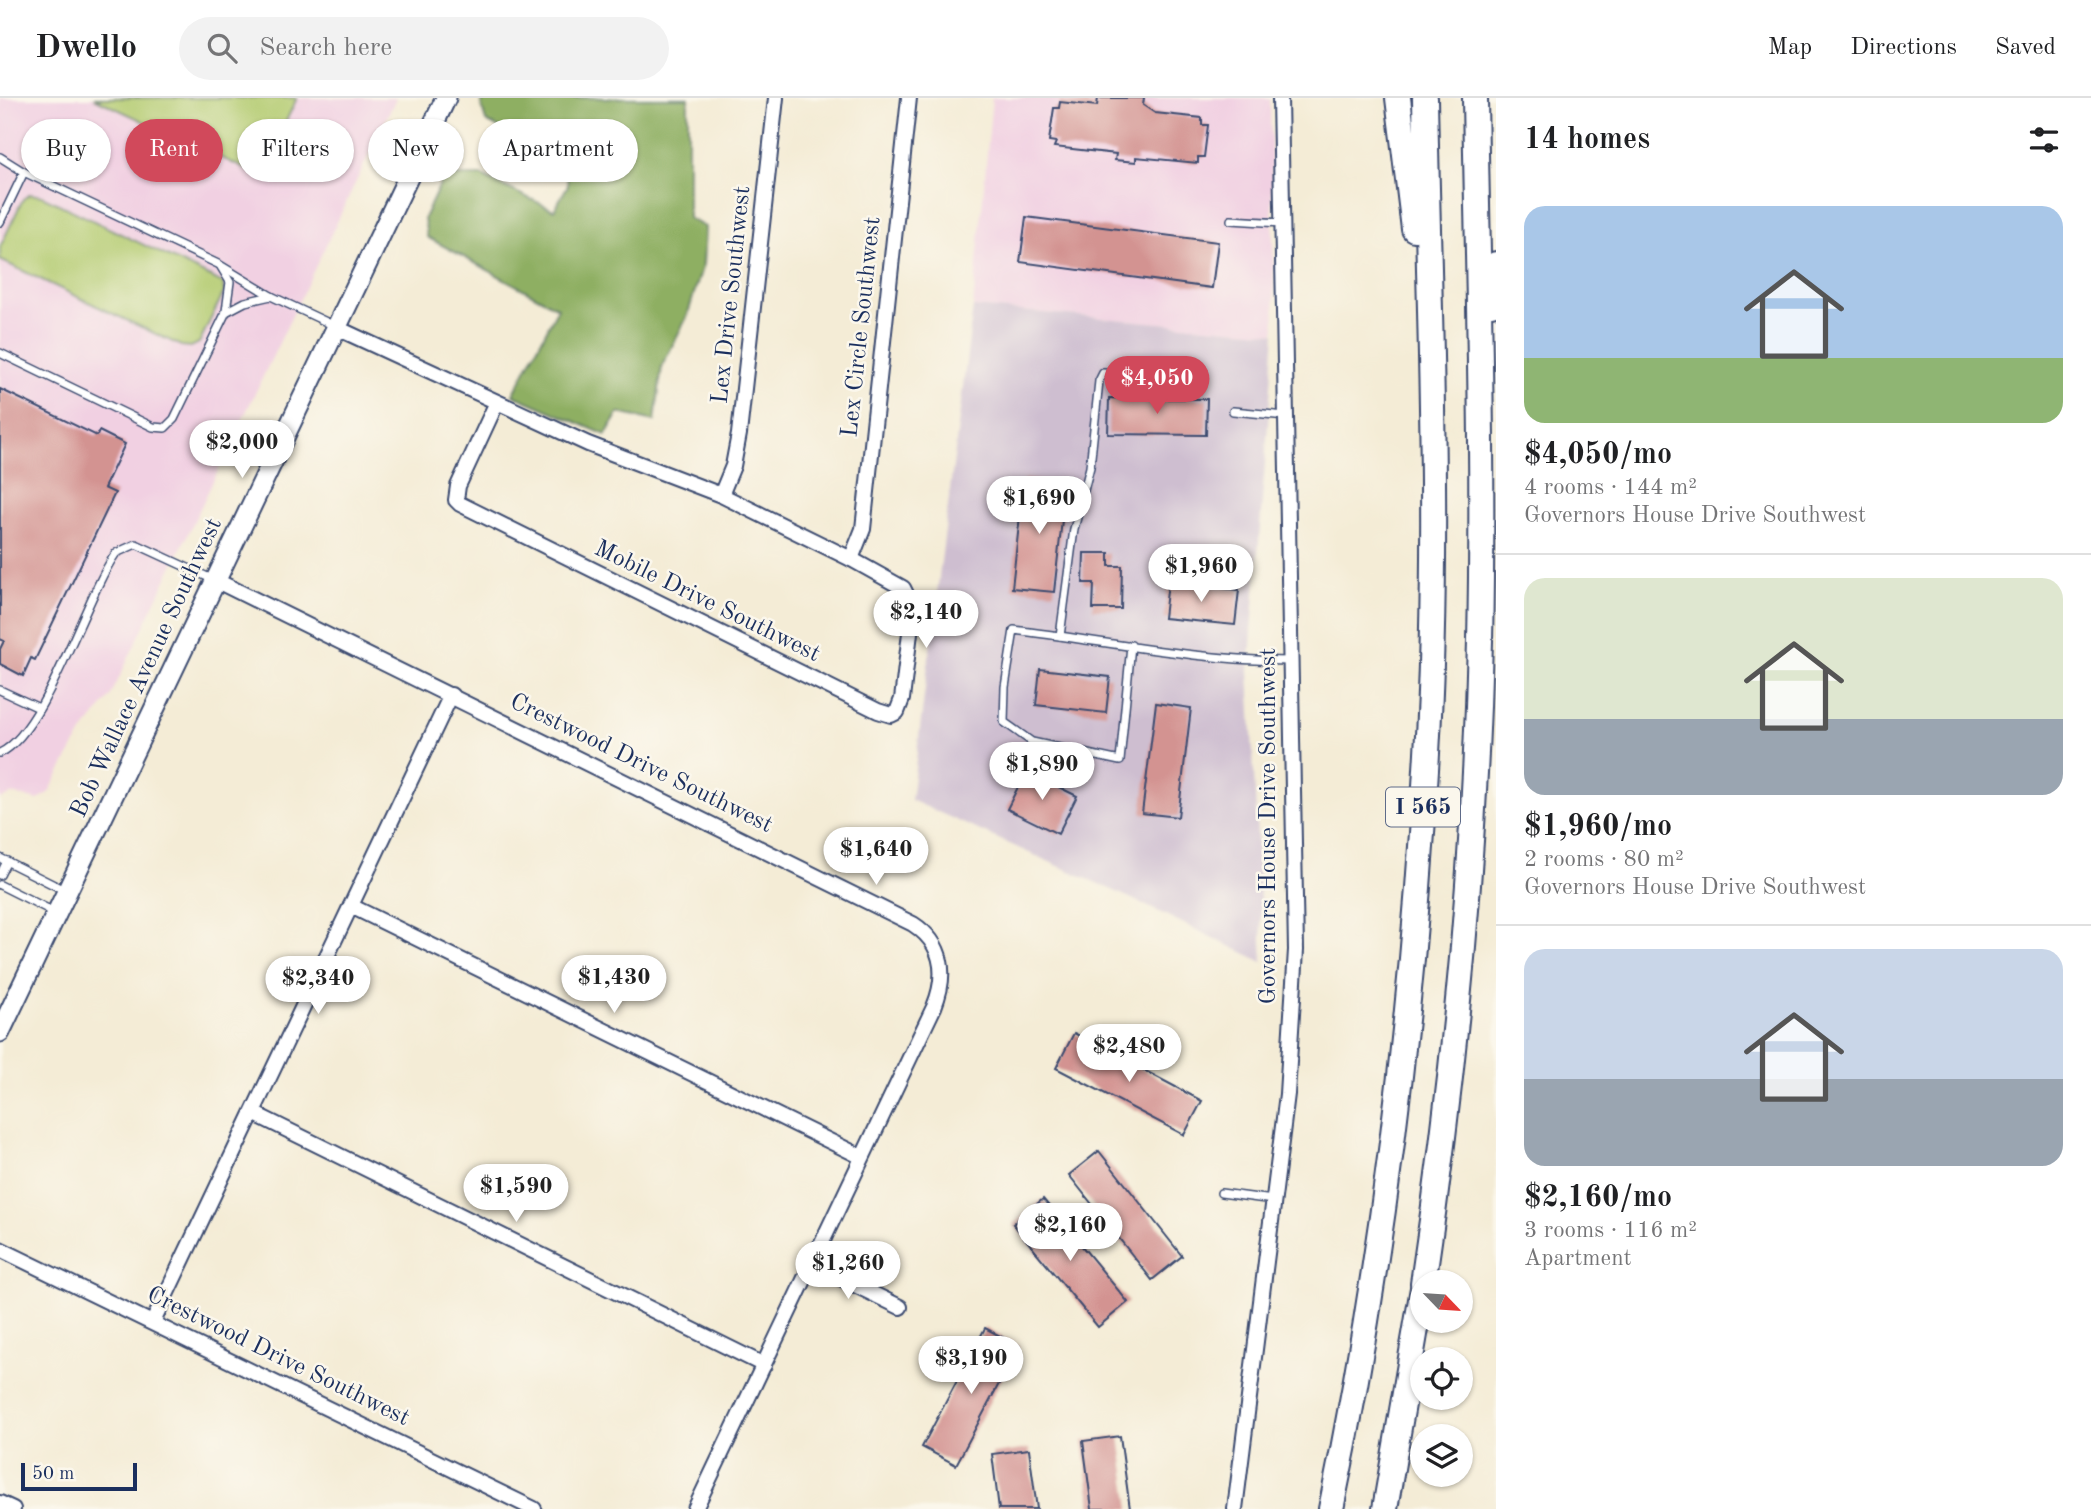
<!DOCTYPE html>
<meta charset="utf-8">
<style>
body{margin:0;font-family:"Old Standard TT",serif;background:#f2f2f2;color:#202124;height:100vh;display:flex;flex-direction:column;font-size:26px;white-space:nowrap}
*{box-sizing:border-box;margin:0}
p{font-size:23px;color:#757577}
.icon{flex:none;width:38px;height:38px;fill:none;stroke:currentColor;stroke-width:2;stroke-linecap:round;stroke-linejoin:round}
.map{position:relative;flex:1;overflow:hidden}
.side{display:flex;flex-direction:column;background:#fff;width:595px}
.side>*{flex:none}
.banner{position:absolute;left:21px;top:21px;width:665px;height:63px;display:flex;gap:14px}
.needle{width:46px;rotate:115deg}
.fabs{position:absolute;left:1410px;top:1172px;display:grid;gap:14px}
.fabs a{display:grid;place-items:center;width:63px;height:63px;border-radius:50%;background:#fff;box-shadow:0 2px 5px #0004;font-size:35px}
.scale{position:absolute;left:21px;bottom:18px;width:116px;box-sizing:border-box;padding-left:7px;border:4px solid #1b2f5e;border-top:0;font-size:19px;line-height:24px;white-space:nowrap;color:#1b2f5e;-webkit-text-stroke:5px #fbf7ec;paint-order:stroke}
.price{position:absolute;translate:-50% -60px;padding:0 16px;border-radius:24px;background:#fff;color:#222;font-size:23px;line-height:46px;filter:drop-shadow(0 2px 4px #0008)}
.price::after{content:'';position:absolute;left:50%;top:42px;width:21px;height:16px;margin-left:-10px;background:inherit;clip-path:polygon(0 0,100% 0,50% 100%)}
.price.active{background:#d1495b;color:#fff}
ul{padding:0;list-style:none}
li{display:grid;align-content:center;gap:14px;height:371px;padding:0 28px}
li+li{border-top:2px solid #e0e0e0}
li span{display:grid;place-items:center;height:217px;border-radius:21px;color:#555}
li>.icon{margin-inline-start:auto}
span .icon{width:126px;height:126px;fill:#fffc;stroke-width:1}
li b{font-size:30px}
h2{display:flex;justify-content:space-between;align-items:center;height:84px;padding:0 28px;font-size:30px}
.tag{padding:0 24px;border-radius:32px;background:#fff;box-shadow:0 2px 5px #0004;font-size:24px;line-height:63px}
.tag.active{background:#d1495b;color:#fff}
header{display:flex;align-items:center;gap:42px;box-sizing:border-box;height:98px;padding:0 35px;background:#fff;border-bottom:2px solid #e0e0e0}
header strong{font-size:33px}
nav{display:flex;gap:38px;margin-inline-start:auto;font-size:24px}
.search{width:490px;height:63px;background:#f2f2f2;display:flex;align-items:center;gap:18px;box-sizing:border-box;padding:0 24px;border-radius:38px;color:#757577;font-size:26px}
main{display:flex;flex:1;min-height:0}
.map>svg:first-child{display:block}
.built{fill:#f1d0e2}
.industrial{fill:#cebed0}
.green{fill:#b3cb70;stroke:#677d67;stroke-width:2}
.forest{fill:#8eaf62;stroke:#546f60;stroke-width:2}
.building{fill:#d39391}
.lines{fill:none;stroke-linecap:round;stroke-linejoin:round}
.lane-casing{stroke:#3c4b70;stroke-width:10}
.street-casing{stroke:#3c4b70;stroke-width:18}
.secondary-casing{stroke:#3c4b70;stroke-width:23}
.highway-casing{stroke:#3c4b70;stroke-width:28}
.lane{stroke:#fff;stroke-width:7}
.street{stroke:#fff;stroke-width:14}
.secondary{stroke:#fff;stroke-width:19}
.highway{stroke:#fff;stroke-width:24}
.labels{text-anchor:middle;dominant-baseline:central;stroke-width:5;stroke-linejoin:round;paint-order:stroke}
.shield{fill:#fbf7ec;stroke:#5e6b89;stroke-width:2}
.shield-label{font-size:23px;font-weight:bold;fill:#1b2f5e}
.street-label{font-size:24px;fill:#1b2f5e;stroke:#fbf7ec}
</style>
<header>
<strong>Dwello</strong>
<div class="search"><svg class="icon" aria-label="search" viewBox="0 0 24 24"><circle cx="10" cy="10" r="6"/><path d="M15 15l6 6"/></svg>Search here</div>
<nav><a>Map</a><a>Directions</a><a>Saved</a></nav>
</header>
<main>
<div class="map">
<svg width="1496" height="1411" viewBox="0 0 1496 1411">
<rect width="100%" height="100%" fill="#fbf7ec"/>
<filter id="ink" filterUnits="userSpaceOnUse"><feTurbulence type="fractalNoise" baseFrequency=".0143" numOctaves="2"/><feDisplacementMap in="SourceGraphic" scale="14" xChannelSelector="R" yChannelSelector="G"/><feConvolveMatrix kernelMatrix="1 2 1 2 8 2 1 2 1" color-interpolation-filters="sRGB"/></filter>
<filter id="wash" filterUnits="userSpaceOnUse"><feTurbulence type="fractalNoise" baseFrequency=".00686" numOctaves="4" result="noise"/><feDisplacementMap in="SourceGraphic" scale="28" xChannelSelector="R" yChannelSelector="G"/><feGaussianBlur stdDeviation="1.57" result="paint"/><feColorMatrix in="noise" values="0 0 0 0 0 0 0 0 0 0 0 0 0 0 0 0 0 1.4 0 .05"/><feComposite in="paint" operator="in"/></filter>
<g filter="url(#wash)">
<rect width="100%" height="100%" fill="#f4ecd6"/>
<g class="built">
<polygon points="0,0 396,0 110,599 82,635 49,694 38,702 13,696 0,701"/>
<polygon points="992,0 1270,0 1275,235 973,209"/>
</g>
<polygon class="industrial" points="973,209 1275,235 1249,572 1263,864 1128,799 911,702"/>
<g class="green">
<polygon points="94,0 297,0 260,78"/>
<polygon points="30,96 42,98 223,185 224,194 199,245 191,249 181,248 0,162 0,149 23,101"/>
</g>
<polygon class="forest" points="484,0 688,0 688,120 705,129 703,166 687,219 662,268 655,323 618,315 606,337 513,297 558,210 427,139 424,120 444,78 482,78 554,112 568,87 565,65 486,23 481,6"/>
<g id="blocks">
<g class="building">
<polygon points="1098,0 1144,0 1143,7 1155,15 1202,20 1202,27 1208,27 1204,59 1198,59 1198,65 1136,59 1136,64 1115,62 1116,56 1054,49 1056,44 1049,43 1054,10 1059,10 1060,4 1097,8"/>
<polygon points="1026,119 1218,144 1212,190 1020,164"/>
<polygon points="0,291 97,338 99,333 125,346 104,390 115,395 35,562 31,560 23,578 0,566 0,551 4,543 0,541"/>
<polygon points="1109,300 1207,301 1206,337 1108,336"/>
<polygon points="1024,381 1066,386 1054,494 1012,490"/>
<polygon points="1084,455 1109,455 1109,468 1122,468 1121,511 1093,511 1094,485 1083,485"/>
<polygon points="1168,484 1239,492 1235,527 1164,520"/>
<polygon points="1040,571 1110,579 1106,615 1036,607"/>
<polygon points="1156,605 1191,610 1178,719 1142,715"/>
<polygon points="1026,673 1077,698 1058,736 1007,711"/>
<polygon points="1074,935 1202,1003 1184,1037 1056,970"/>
<polygon points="1099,1053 1182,1158 1152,1182 1069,1077"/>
<polygon points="1043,1101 1128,1204 1098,1229 1013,1126"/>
<polygon points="985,1230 1019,1248 956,1367 922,1349"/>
<polygon points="1120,1338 1130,1411 1092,1411 1083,1343"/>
<polygon points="1029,1351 1037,1411 999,1411 992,1356"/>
</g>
</g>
</g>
<g filter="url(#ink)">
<use href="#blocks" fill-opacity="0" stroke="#3c4b70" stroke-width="2"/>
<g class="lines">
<g class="lane-casing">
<g id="lane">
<polyline points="0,59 24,74 220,167 271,198 337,229"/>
<polyline points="1231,122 1282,125"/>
<polyline points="0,124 24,74"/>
<polyline points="221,169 230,184 226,213"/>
<polyline points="0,255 153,329 165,330 174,321 226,214 245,204 271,198"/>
<polyline points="1233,313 1286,318"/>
<polyline points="1060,538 1074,431 1090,369 1099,283 1103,275 1186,283"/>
<path d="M1131,547L1120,663L1032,644L1004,624L1005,589L1014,532C1105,543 1199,563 1291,563"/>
<polyline points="0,592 39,610"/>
<path d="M0,655C46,633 84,501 116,455L136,446L214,482"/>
<polyline points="0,760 64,792"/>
<polyline points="0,777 7,763"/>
<polyline points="0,787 56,815"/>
<polyline points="1221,1095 1273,1102"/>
</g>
</g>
<g class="street-casing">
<g id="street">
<polyline points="337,230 588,346 721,397 851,461 903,490 913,510 902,601 897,614 891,617 878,613 460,406 456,402 458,388 497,304"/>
<polyline points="721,397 733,368 739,336 776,0"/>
<polyline points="851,461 863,431 909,0"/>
<path d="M215,482L913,826C944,846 947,877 934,909L695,1411"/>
<polyline points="351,808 862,1059"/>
<polyline points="253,1015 764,1267"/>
<polyline points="0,1151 534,1411"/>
<polyline points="812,1166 900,1209"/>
<polyline points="153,1224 451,597"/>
<polyline points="0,1405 13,1411"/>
<polyline points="1235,1411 1287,996 1296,852 1280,0"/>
</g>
</g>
<g class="secondary-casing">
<polyline id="secondary" points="0,934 446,0"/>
</g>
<g class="highway-casing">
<g id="highway">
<polyline points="1398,0 1414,131"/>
<polyline points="1492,206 1496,166"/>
<path d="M1423,1185C1455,972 1475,758 1480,543C1484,362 1478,181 1475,0"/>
<path d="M1331,1411C1383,1162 1413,909 1427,655C1440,437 1429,218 1425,0"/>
<polyline points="1385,1411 1423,1190"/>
</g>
</g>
<use href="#lane" class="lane"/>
<use href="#street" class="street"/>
<use href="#secondary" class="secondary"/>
<use href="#highway" class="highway"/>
</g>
</g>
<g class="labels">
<rect class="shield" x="1386" y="689.5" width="74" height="39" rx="5"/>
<g class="shield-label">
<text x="1423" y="709">I 565</text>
</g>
<g class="street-label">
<text transform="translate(732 197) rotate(-84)">Lex Drive Southwest</text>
<text transform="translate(862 229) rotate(-84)">Lex Circle Southwest</text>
<text transform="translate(707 504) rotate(26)">Mobile Drive Southwest</text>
<text transform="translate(147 570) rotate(-65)">Bob Wallace Avenue Southwest</text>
<text transform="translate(641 666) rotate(26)">Crestwood Drive Southwest</text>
<text transform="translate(1269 728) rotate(-90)">Governors House Drive Southwest</text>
<text transform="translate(278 1259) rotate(26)">Crestwood Drive Southwest</text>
</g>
</g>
</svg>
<div class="fabs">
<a><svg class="needle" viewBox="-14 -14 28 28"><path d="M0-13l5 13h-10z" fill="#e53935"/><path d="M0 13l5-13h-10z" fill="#757577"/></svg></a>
<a><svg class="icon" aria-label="locate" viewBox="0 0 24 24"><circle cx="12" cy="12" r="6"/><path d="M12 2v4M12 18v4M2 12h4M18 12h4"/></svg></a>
<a><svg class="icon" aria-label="layers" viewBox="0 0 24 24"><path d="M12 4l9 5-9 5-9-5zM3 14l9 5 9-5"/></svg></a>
</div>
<div class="scale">50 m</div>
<b class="price active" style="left:1157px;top:318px">$4,050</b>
<b class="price" style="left:242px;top:382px">$2,000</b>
<b class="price" style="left:1039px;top:438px">$1,690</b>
<b class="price" style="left:1201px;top:506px">$1,960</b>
<b class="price" style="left:926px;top:552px">$2,140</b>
<b class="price" style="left:1042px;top:704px">$1,890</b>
<b class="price" style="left:876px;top:789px">$1,640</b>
<b class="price" style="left:614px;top:917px">$1,430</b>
<b class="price" style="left:318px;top:918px">$2,340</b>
<b class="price" style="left:1129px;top:986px">$2,480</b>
<b class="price" style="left:516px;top:1126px">$1,590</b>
<b class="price" style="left:1070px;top:1165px">$2,160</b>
<b class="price" style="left:848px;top:1203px">$1,260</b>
<b class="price" style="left:971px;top:1298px">$3,190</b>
<div class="banner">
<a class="tag">Buy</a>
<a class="tag active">Rent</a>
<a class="tag">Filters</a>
<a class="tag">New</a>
<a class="tag">Apartment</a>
</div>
</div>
<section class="side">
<h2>14 homes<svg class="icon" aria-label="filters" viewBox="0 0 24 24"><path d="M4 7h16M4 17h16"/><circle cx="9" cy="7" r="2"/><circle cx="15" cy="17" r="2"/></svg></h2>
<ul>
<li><span style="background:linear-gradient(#a9c7e8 70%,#8fb573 0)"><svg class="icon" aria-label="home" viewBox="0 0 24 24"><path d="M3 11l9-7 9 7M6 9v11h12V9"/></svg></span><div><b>$4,050/mo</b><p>4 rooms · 144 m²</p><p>Governors House Drive Southwest</p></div></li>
<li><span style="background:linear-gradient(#dfe7d0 65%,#9aa5b1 0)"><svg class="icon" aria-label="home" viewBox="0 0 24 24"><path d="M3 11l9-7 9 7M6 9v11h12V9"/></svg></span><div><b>$1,960/mo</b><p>2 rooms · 80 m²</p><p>Governors House Drive Southwest</p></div></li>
<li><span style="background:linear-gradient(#c9d6e8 60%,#9aa5b1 0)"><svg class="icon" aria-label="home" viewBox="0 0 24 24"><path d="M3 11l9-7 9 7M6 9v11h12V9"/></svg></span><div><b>$2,160/mo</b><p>3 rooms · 116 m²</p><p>Apartment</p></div></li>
</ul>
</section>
</main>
